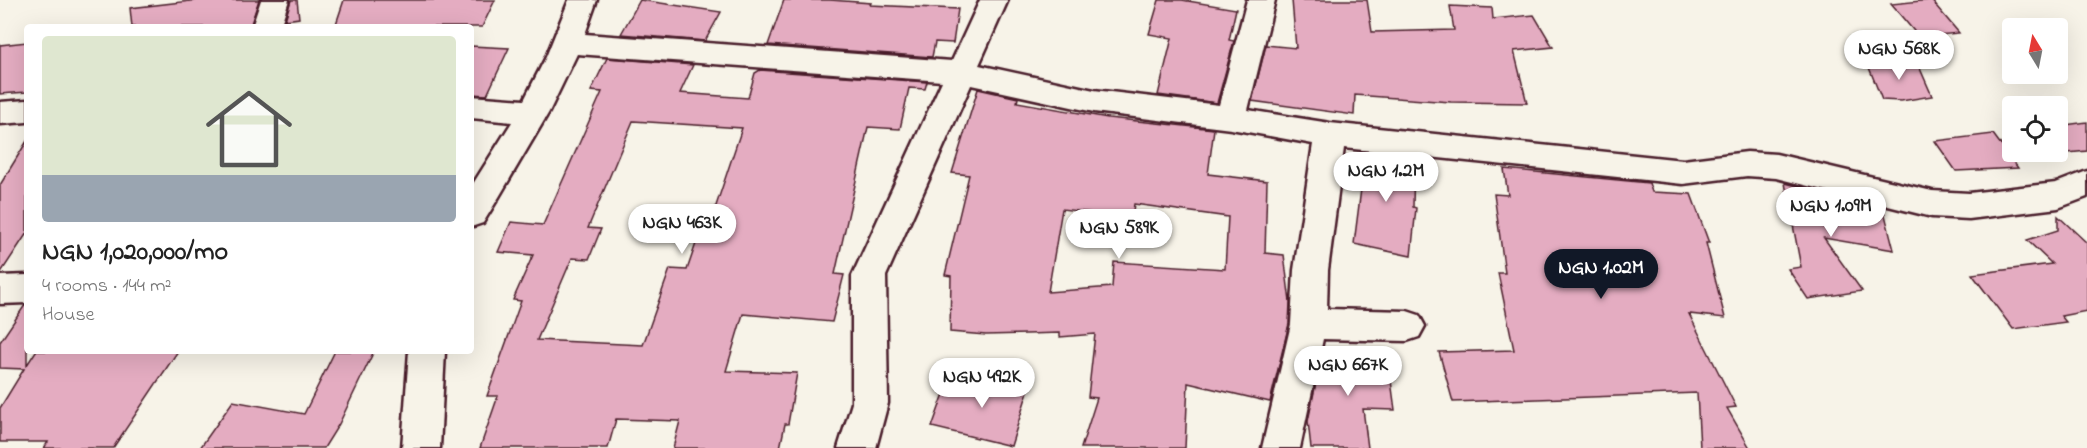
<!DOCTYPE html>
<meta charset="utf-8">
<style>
body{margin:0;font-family:"Indie Flower",sans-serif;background:#f6f6f6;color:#222;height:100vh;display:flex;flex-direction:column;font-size:22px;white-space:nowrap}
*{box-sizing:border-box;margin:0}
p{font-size:20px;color:#767676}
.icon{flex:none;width:33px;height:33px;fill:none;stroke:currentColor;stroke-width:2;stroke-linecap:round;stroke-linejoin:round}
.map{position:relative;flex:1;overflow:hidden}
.side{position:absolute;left:24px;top:24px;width:450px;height:330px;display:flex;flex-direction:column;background:#fff;border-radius:6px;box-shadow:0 6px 24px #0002}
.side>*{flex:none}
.needle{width:39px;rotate:350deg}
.controls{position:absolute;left:2002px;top:18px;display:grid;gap:12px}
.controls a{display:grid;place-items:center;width:66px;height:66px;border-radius:6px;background:#fff;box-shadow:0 6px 24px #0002;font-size:30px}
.price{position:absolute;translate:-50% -51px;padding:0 14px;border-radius:21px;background:#fff;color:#222;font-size:20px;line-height:39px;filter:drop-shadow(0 2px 3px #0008)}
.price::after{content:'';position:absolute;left:50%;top:36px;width:18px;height:14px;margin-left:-9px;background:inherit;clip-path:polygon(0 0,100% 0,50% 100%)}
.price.active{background:#111827;color:#fff}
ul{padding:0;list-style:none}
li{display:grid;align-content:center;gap:12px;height:318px;padding:0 18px}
li span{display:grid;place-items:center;height:186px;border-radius:6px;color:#555}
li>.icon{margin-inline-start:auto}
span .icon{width:108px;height:108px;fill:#fffc;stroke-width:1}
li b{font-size:26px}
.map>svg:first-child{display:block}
.building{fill:#e4acc1;stroke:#4a1f2b;stroke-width:1.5;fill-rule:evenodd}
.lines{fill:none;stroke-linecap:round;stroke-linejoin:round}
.minor-casing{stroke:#4a1f2b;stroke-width:5}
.minor{fill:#f7f3e8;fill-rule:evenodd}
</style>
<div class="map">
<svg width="2087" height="448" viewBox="0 0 2087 448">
<rect width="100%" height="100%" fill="#f7f3e8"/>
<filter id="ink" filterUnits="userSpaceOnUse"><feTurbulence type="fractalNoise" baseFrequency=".0167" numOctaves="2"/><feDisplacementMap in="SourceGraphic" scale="12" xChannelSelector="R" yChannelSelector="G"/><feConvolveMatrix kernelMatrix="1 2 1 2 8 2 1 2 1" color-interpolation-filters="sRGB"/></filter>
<g filter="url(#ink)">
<g class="building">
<polygon points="199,0 259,0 251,24 240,27 132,27 130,8"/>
<polygon points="291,0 297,0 299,18 285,20"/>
<polygon points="344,0 495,0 482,27 335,27"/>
<polygon points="640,0 721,12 705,41 621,34"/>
<polygon points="784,0 830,0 871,3 870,5 958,9 953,43 935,42 932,57 768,45"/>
<polygon points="1159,0 1182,0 1236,9 1229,40 1234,41 1217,103 1158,95 1172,38 1149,34"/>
<polygon points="1292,0 1367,0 1372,32 1454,30 1450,6 1492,8 1493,19 1534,15 1553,47 1514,51 1527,103 1451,102 1355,95 1354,115 1252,101 1266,45 1296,48"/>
<polygon points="1931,0 1959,33 1919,37 1891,4"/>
<polygon points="27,42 27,92 0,94 0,45"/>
<polygon points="471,46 509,48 487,95 471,94"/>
<path d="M607,58L693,65L680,93L748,98L755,73L760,70L927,82L925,89L909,88L900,129L868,127L835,274L844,275L832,322L743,314L726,371L797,373L788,424H785L780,448H673L680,421L616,419L608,448H480L498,396H487L521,301L513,300L533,255L498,252L511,222L543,225L602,92L591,91ZM633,121L742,128L714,212L707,211L687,270L670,269L643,345L537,340L572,258L589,259L601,229L588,228Z"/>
<polygon points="1866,60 1918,64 1932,96 1901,101 1882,100"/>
<path d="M978,89L1018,98L1017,102L1108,118L1214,129L1208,174L1267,181L1265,253L1284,255L1290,302L1289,324L1270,402L1188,383L1185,448H1081L1097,398L1088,397L1095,334L1060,337V333L986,335L950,332L951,276L945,275L969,175L952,173ZM1134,204L1228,217L1225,269L1114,262L1112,287L1048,292L1062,209L1132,218Z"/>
<polygon points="2087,122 2087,151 2058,154 2058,126"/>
<polygon points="1993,134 2018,168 1956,171 1935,141"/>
<polygon points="27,141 27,233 0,274 0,185"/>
<polygon points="1361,152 1414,158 1413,207 1416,208 1411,256 1354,244 1361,189 1359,189"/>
<polygon points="1504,169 1649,183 1652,192 1691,194 1709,243 1706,243 1725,318 1689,314 1736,407 1727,408 1750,448 1700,448 1697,393 1453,402 1439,352 1514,350 1498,273 1505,273 1494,194 1508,195"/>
<polygon points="1785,183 1883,207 1894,250 1824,238 1862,291 1808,299 1788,269 1801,267"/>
<polygon points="2058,216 2087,243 2087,311 2061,316 2066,322 2013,329 1972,274 2052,264 2027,240 2058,230"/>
<polygon points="25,305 27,305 27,365 36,351 178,351 113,448 44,448 48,442 0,442 0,408 24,369 0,368 0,342"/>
<polygon points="1323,349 1387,351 1395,410 1363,409 1368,448 1311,448 1308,421"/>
<polygon points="335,351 374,351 339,424 324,448 200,448 233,401 304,414"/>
<polygon points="950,377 987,378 1029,388 1011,446 932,427"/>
</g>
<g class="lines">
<g class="minor-casing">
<g id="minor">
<polygon points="261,0 289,0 280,27 252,27"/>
<polygon points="569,0 597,0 585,34 952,61 980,0 1008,0 979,65 1094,90 1219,105 1247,0 1275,0 1248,110 1330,123 1683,160 1747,152 1776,154 1932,191 1969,193 2056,183 2087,171 2087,197 2058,208 1969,219 1932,217 1776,178 1747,176 1683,184 1344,148 1328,270 1327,309 1407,311 1419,315 1425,326 1419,337 1407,341 1323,339 1300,448 1262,448 1291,324 1294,270 1313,144 1231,129 1094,112 971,85 886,276 888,403 876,448 838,448 852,403 852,276 942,81 577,54 549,112 499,197 483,223 471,227 471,187 512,122 471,118 471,96 524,100 546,57"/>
<polygon points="27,100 27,122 0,124 0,102"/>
<polygon points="27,275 27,303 0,304 0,276"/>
<polygon points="409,351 445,351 440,448 402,448"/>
</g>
</g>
<use href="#minor" class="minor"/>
</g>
</g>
</svg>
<div class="controls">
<a><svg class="needle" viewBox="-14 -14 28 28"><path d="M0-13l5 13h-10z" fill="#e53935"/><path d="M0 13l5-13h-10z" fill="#767676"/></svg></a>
<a><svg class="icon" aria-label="locate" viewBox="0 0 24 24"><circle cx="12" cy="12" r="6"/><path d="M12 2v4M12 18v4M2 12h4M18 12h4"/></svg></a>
</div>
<b class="price" style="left:1899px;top:81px">NGN 568K</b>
<b class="price" style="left:1386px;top:203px">NGN 1.2M</b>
<b class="price" style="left:1831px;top:238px">NGN 1.09M</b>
<b class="price" style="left:682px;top:255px">NGN 463K</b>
<b class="price" style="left:1119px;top:260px">NGN 589K</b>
<b class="price active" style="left:1601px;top:300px">NGN 1.02M</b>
<b class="price" style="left:1348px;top:397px">NGN 667K</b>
<b class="price" style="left:982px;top:409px">NGN 492K</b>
<section class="side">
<ul>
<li><span style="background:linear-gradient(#dfe7d0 75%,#9aa5b1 0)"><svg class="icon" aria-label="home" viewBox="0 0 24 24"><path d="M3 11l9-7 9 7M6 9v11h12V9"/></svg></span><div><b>NGN 1,020,000/mo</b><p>4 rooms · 144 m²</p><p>House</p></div></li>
</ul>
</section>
</div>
